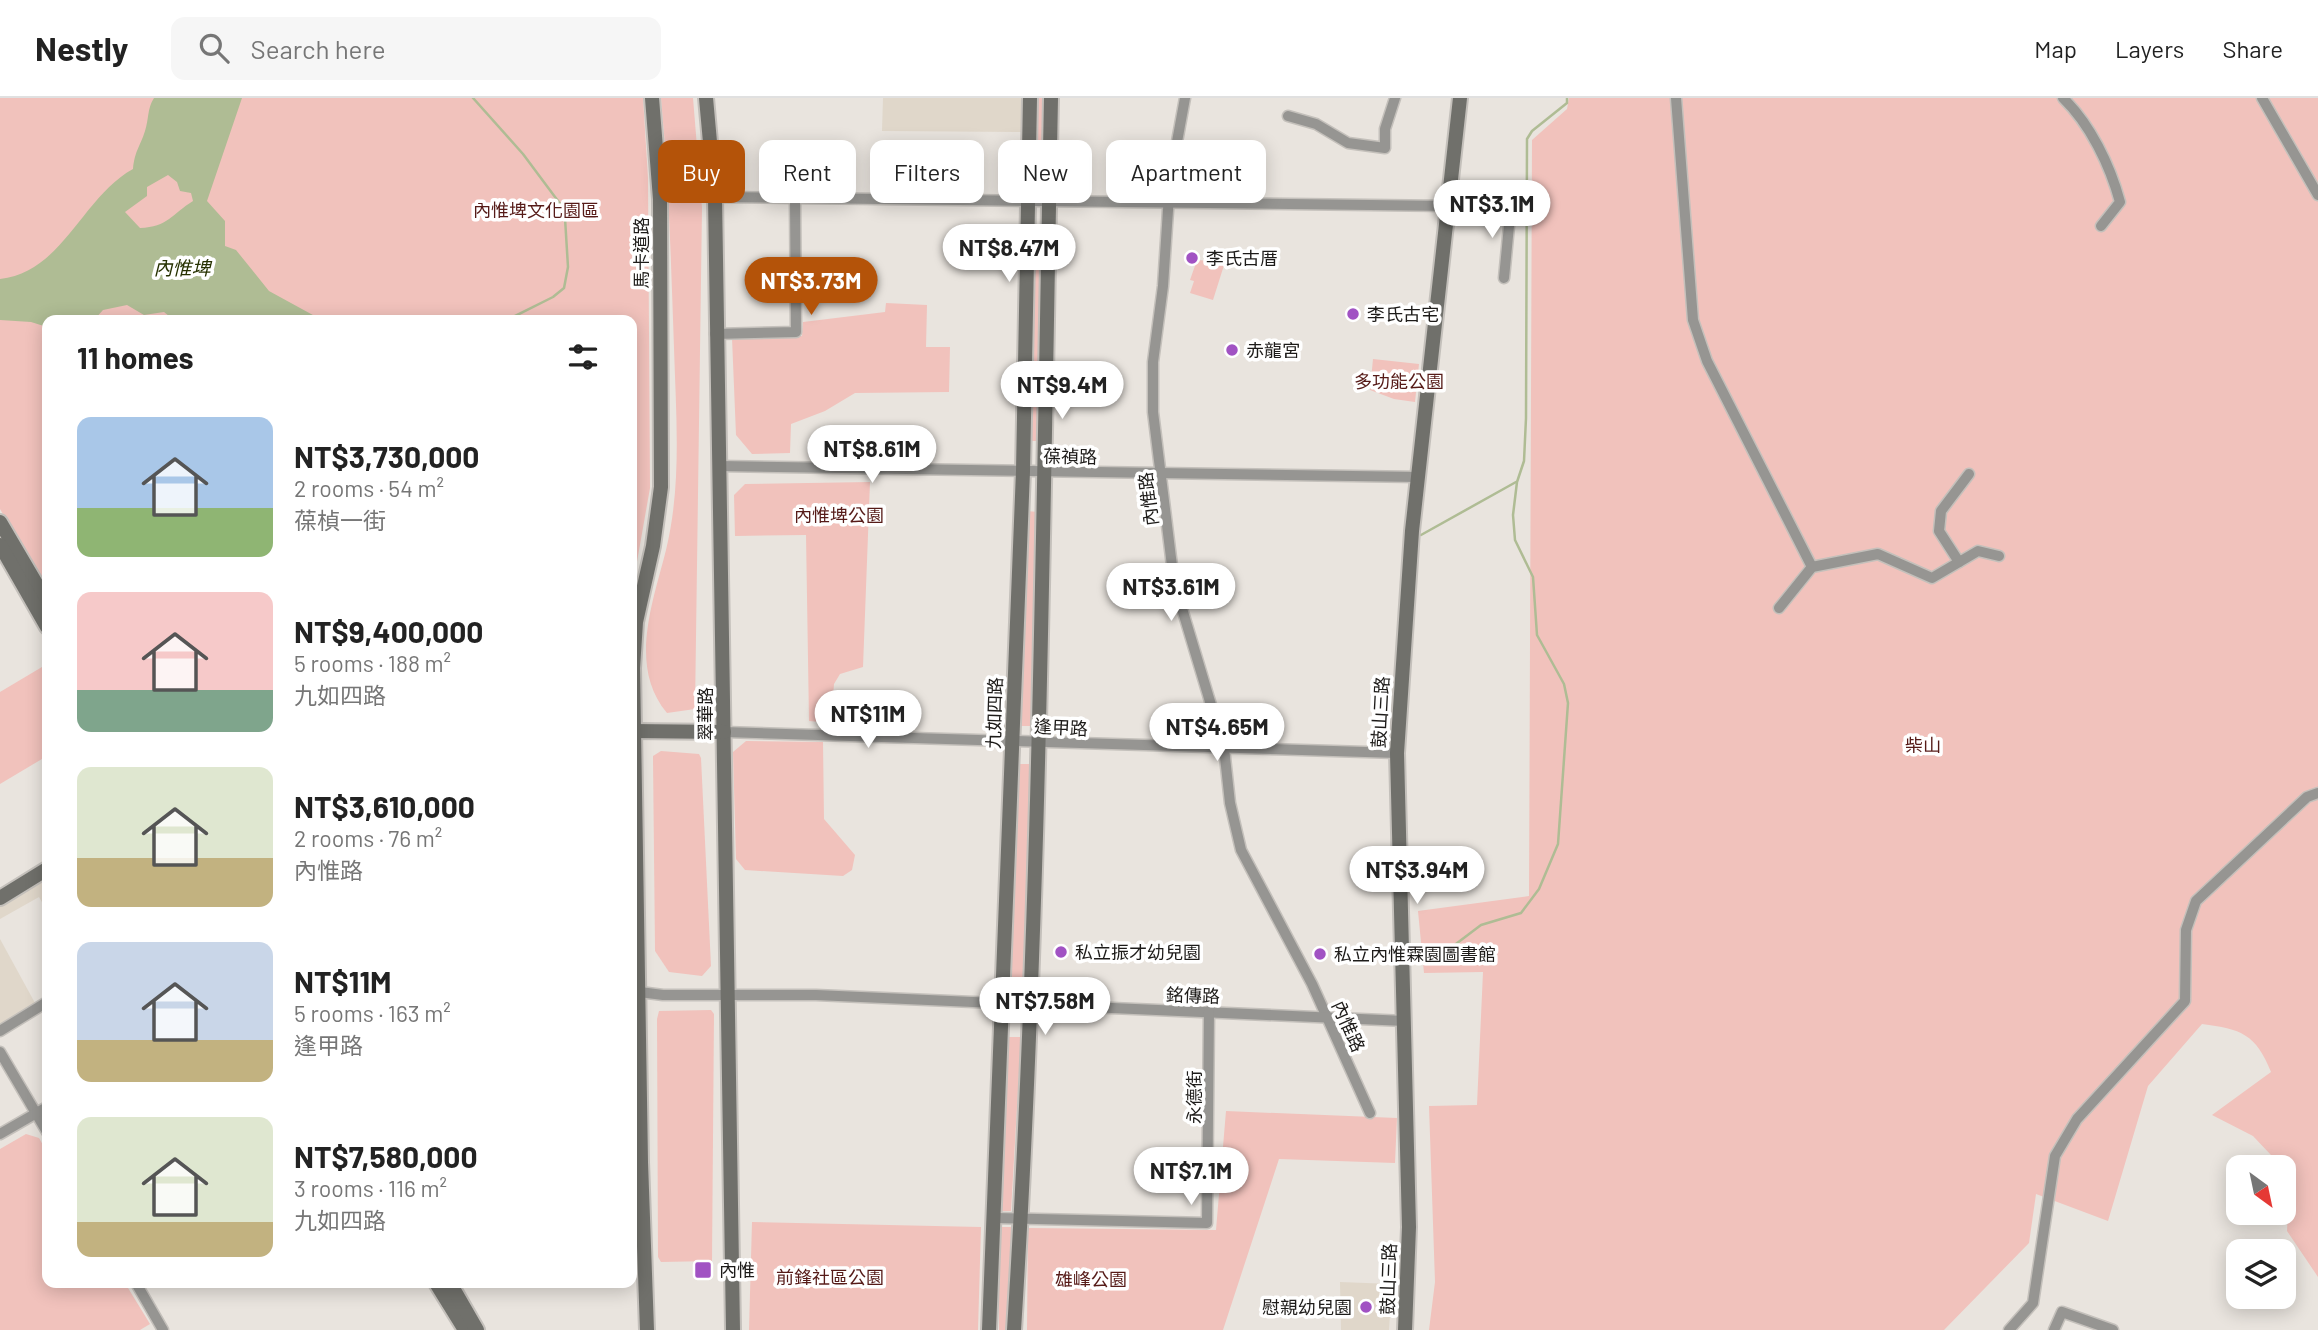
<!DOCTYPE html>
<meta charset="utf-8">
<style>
body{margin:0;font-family:Barlow,"Noto Sans TC",sans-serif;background:#f6f6f6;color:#222;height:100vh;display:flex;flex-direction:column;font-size:26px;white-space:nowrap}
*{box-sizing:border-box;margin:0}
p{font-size:23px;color:#767676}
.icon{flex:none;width:38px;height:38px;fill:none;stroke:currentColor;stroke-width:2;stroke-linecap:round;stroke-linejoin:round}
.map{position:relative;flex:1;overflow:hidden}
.side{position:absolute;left:42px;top:217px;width:595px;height:973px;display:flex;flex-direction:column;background:#fff;border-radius:14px;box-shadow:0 4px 18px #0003}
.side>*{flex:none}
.top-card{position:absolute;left:658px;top:42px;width:665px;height:63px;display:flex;gap:14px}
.needle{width:46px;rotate:147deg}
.buttons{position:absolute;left:2226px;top:1057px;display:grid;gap:14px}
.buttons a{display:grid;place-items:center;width:70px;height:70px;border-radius:14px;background:#fff;box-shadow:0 4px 18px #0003;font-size:35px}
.price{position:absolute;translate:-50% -60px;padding:0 16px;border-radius:24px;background:#fff;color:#222;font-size:23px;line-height:46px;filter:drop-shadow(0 2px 4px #0008)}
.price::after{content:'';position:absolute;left:50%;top:42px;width:21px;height:16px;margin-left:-10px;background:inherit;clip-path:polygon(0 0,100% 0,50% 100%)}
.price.selected{background:#b45309;color:#fff}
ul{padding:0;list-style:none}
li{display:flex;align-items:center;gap:21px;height:175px;padding:0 35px}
li span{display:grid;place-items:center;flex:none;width:196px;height:140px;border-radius:14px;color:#555}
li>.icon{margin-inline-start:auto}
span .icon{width:84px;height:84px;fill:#fffc;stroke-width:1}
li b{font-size:30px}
h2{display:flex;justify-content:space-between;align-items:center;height:84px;padding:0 35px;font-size:30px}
.chip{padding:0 24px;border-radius:14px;background:#fff;box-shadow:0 4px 18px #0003;font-size:24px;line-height:63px}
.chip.selected{background:#b45309;color:#fff}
header{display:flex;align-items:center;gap:42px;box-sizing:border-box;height:98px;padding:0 35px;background:#fff;border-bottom:2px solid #e0e0e0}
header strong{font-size:33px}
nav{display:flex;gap:38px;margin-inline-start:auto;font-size:24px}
.search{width:490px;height:63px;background:#f6f6f6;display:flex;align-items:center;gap:18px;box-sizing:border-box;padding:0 24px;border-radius:14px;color:#767676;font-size:26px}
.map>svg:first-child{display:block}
.built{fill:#e0d7ca}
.green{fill:#f1c2bc}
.water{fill:#afbc94;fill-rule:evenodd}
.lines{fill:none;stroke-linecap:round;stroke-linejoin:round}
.stream{stroke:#afbc94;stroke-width:2.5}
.street-casing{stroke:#c4c0bb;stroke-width:13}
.secondary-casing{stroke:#c4c0bb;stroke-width:18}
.street{stroke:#969592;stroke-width:10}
.secondary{stroke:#70706b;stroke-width:14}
.poi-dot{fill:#a152c3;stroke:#fff;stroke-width:2.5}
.labels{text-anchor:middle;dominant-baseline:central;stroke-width:7;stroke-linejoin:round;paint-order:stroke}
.park-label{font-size:18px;fill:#561b18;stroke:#fff}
.street-label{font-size:18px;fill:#1d1b19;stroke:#fff}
.poi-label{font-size:18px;fill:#1d1b19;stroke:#fff;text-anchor:start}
.water-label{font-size:19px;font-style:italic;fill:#263101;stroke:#fff}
</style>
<header>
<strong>Nestly</strong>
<div class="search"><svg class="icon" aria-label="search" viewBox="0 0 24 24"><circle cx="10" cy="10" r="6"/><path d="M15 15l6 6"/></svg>Search here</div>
<nav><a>Map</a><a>Layers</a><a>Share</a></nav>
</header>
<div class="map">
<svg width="2318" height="1232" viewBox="0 0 2318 1232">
<rect width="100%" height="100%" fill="#e9e4de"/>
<g class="built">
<polygon points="883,0 1021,0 1021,34 882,33"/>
<polygon points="47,763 47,813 39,799 0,821 0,792"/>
<polygon points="0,841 35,905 0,926"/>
<polygon points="1340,1184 1392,1186 1389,1232 1341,1232"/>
</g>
<g class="green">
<polygon points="0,0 643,0 648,80 650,390 632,492 632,222 47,222 47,492 0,411"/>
<path d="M661,0H693L702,110L695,611L667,615C628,569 653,504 666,452C682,386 676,318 674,250C671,167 669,84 661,0Z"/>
<rect x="1036" y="0" width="11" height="87"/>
<path d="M1569,0H2318V1179L2287,1133L2290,1077L2253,1038L2212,1017L2271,974C2256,936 2241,931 2202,926L2148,988L2108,1123L2036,1096L2029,1145L1944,1232H1429L1435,1184L1429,1008L1477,1007L1483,874L1424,875L1418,813L1529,798L1532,42L1567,11Z"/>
<polygon points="1034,126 1045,126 1041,343 1030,343"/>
<polygon points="1197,162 1225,164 1213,202 1190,195 1194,183 1190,182"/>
<polygon points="886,205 927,207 926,249 950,249 949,294 855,295 825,313 791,326 790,355 752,356 736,337 732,240 802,238 803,224 885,214"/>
<polygon points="1373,261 1419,266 1415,304 1394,301 1370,292"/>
<polygon points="870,384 863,569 840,576 834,586 831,625 809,623 806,437 735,438 734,397 745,386"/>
<polygon points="1026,413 1039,414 1033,628 1019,628"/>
<polygon points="47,566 47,658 0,686 0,594"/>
<polygon points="746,643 823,644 824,721 855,757 852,772 843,778 745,772 736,761 733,654"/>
<polygon points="661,653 699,656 701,660 711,868 702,878 669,874 655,853 653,658"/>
<polygon points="1019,666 1031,666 1023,884 1010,883"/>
<polygon points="711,912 714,916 712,1163 661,1164 658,1159 657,921 659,913"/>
<polygon points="1009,939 1021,939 1011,1113 999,1113"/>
<polygon points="1226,1013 1397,1020 1395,1065 1279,1061 1223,1232 1027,1232 1028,1130 1216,1132"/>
<polygon points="26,1036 39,1040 47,1054 47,1185 125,1185 150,1226 140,1232 0,1232 0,1051"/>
<polygon points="752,1124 981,1129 978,1232 749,1232"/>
<rect x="999" y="1129" width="12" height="103"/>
</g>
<path class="water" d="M154,0H242L207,103L225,123V148L236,152L269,193L322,222H174L164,214L144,217L127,207L103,212L94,222H47V229L31,224L0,222V181C63,174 82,99 133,71C135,52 140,49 145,33C149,21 147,11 154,0ZM168,77L177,84L180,93L191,95L193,103C172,116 168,129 140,130L125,114L147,98V89Z"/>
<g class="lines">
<g class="stream">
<polyline points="473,0 523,56 561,107 565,120 568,169 564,190 553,199 507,222"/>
<polyline points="1421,437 1516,384"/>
<polyline points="1436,861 1481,827 1521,815 1539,791 1558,746 1568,605 1564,586 1537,537 1533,479 1515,442 1513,417 1517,384 1524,363 1526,320 1527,41 1532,33 1567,5 1567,0"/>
</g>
<g class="street-casing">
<g id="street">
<polyline points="1185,0 1170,82 1163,188 1153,264 1153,314 1174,484 1224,650 1230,705 1241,752 1312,886 1370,1015"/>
<polyline points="1676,0 1693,222 1707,263 1812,469"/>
<path d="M2063,0C2090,26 2110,67 2120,104L2101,128"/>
<polyline points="2262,0 2318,97"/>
<polyline points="1288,18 1316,26 1348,45 1385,50 1385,31 1395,0"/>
<polyline points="715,99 1449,108"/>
<polyline points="1504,180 1511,107"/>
<polyline points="715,236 796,234 795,100"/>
<polyline points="720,368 1419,379"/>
<polyline points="1959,464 1939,433 1941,413 1969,376"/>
<polyline points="1779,510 1812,469 1878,456 1932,480 1978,453 1999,458"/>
<polyline points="724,634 1397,655"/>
<polyline points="632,893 663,897 816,897 1405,923"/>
<polyline points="0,933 47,904"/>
<polyline points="0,954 47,1034"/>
<polyline points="0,1036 47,1009"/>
<polyline points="996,1120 1207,1125 1209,913"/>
<polyline points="136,1185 163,1232"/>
<polyline points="2009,1232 2033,1205 2055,1058 2077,1021 2185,903 2186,832 2196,803 2307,699 2318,695"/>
<polyline points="2054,1232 2062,1214 2113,1232"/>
</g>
</g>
<g class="secondary-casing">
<g id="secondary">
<polyline points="706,0 715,99 733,1232"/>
<polyline points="0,424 47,504"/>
<polyline points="0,447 47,529"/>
<polyline points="632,633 724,634"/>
<polyline points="0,800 47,771"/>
<polyline points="436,1185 465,1232"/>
<polyline points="450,1185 477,1232"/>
<polyline points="647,1232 641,1064 633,570 636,524 653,448 661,389 660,101 652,0"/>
<polyline points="989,1232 1023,373 1030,0"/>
<path d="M1014,1232C1040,822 1043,411 1051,0"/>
<polyline points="1405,1232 1409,1129 1397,655 1412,433 1460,0"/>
</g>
</g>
<use href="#street" class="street"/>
<use href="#secondary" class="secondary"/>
</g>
<g class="poi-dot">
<circle cx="1192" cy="160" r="7"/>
<circle cx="1353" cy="216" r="7"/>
<circle cx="1232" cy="252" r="7"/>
<circle cx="1061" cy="854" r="7"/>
<circle cx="1320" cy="856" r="7"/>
<rect x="694" y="1163" width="18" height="18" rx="3.5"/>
<circle cx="1366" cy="1209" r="7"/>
</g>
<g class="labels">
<g class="park-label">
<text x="536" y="112">內惟埤文化園區</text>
<text x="1399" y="283">多功能公園</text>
<text x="839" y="417">內惟埤公園</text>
<text x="1923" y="647">柴山</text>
<text x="830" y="1179">前鋒社區公園</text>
<text x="1091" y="1181">雄峰公園</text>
</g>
<g class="street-label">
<text transform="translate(641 155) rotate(-90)">馬卡道路</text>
<text transform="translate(1070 358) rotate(1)">葆禎路</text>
<text transform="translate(1148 401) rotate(-97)">內惟路</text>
<text transform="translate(1380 614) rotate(-87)">鼓山三路</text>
<text transform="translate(994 615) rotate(-88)">九如四路</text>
<text transform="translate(705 616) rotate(-90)">翠華路</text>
<text transform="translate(1061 629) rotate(3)">逢甲路</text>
<text transform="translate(1193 897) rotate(2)">銘傳路</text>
<text transform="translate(1349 928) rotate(66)">內惟路</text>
<text transform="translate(1194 999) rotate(-90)">永德街</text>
<text transform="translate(1388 1181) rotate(-88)">鼓山三路</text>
</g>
<g class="poi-label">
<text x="1206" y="160">李氏古厝</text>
<text x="1367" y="216">李氏古宅</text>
<text x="1246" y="252">赤龍宮</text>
<text x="1075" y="854">私立振才幼兒園</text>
<text x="1334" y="856">私立內惟霖園圖書館</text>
<text x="719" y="1172">內惟</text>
<text x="1352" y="1209" text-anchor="end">慰親幼兒園</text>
</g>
<g class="water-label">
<text x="182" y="169">內惟埤</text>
</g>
</g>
</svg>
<div class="buttons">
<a><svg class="needle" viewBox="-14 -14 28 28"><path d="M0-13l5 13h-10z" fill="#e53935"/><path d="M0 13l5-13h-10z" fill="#767676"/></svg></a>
<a><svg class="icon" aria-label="layers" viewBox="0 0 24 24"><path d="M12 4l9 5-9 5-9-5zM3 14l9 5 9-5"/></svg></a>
</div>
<b class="price" style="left:1492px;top:142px">NT$3.1M</b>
<b class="price" style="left:1009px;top:186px">NT$8.47M</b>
<b class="price selected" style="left:811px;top:219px">NT$3.73M</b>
<b class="price" style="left:1062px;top:323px">NT$9.4M</b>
<b class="price" style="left:872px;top:387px">NT$8.61M</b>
<b class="price" style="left:1171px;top:525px">NT$3.61M</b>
<b class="price" style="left:868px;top:652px">NT$11M</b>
<b class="price" style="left:1217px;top:665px">NT$4.65M</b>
<b class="price" style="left:1417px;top:808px">NT$3.94M</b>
<b class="price" style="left:1045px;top:939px">NT$7.58M</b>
<b class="price" style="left:1191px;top:1109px">NT$7.1M</b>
<div class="top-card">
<a class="chip selected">Buy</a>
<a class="chip">Rent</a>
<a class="chip">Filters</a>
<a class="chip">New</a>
<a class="chip">Apartment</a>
</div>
<section class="side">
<h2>11 homes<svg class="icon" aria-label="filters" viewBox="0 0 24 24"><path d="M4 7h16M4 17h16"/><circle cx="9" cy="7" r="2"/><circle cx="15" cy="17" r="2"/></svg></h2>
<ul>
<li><span style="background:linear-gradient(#a9c7e8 65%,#8fb573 0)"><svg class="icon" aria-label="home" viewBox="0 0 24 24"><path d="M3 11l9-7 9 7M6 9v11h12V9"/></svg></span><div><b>NT$3,730,000</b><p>2 rooms · 54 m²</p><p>葆楨一街</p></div></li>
<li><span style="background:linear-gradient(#f6c9c9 70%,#7fa58c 0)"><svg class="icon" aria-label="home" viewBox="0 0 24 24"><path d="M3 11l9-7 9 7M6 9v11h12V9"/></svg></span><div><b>NT$9,400,000</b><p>5 rooms · 188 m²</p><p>九如四路</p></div></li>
<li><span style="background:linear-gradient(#dfe7d0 65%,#c2b280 0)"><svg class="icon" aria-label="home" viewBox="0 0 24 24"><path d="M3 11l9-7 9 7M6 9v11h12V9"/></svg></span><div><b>NT$3,610,000</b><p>2 rooms · 76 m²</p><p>內惟路</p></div></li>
<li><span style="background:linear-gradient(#c9d6e8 70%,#c2b280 0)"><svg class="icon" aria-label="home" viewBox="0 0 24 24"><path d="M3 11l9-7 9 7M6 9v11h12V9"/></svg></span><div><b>NT$11M</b><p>5 rooms · 163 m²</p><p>逢甲路</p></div></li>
<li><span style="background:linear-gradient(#dfe7d0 75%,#c2b280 0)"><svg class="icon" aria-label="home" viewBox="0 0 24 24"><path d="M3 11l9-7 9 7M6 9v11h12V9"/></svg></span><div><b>NT$7,580,000</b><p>3 rooms · 116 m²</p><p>九如四路</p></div></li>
</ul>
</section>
</div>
